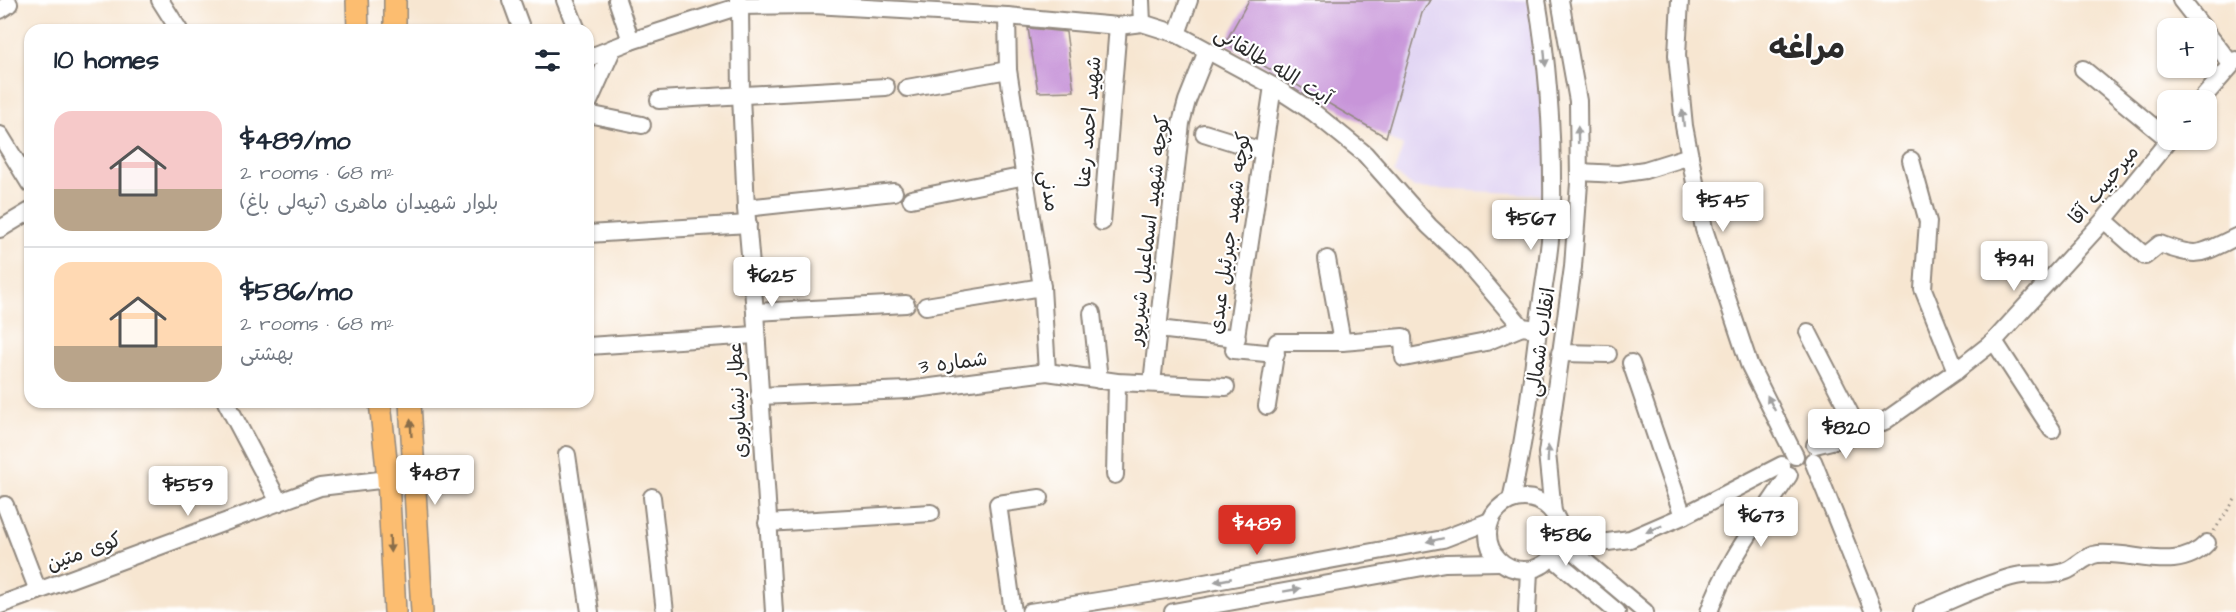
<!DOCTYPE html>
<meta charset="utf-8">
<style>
body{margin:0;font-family:"Architects Daughter","Playpen Sans Arabic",sans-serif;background:#f6f6f7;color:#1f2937;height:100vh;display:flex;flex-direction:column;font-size:22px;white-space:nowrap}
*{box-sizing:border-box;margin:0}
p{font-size:20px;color:#747a83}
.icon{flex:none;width:33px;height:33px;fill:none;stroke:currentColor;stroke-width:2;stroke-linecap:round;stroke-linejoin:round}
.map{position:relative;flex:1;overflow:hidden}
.details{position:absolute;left:24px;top:24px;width:570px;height:384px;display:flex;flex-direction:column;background:#fff;border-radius:18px;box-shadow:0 2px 4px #0004}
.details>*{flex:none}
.buttons{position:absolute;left:2157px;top:18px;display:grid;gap:12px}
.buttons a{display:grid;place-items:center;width:60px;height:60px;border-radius:12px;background:#fff;box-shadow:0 2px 4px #0004;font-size:30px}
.price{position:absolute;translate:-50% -51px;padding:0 14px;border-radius:6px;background:#fff;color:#222;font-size:20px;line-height:39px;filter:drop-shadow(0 2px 3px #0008)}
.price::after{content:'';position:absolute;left:50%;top:36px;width:18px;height:14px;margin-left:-9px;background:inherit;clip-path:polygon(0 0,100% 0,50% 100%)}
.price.active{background:#d93025;color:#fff}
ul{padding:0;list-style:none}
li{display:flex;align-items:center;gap:18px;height:150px;padding:0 30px}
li+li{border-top:2px solid #e0e1e3}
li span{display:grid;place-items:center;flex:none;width:168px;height:120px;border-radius:18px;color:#555}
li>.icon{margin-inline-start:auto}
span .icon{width:72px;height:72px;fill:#fffc;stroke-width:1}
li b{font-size:26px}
h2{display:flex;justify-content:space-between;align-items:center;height:72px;padding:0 30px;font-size:26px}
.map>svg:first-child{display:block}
.built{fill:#e1d4f3}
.building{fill:#c895d9}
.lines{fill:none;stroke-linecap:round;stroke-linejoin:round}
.minor-casing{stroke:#91887e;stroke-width:20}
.major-casing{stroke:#91887e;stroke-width:24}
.path{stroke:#91887e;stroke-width:3;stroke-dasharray:1.5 4.5;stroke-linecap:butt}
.minor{stroke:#fff;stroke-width:16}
.major{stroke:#fcbd6f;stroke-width:21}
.oneway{fill:#a0a0a0}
.oneway2{fill:#896d4a}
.labels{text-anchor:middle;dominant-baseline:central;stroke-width:4.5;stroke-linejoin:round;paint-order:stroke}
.street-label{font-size:20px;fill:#2b2b2b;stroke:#fff}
.town-label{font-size:32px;font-weight:bold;fill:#2b2b2b;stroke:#fff}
</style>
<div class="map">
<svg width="2236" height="612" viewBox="0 0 2236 612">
<rect width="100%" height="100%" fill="#fff"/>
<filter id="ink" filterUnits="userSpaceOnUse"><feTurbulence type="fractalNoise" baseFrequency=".0167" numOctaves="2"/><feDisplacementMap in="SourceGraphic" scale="12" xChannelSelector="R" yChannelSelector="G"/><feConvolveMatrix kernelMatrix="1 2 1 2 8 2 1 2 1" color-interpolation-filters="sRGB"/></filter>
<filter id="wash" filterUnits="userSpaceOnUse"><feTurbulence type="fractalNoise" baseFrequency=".008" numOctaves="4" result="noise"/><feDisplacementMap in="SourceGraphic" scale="24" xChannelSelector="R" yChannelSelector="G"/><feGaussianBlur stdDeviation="1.35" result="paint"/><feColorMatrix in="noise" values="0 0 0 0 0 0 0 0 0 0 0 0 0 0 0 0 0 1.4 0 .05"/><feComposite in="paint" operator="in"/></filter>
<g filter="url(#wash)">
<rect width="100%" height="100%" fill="#f7e6d1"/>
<polygon class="built" points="1430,0 1527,0 1536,27 1551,195 1414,188 1394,173 1403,146 1386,137 1422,13"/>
<g id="blocks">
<g class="building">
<polygon points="1249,0 1430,0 1422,13 1386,137 1225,43"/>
<polygon points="1028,28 1066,32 1074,91 1038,92"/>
</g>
</g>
</g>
<g filter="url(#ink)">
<use href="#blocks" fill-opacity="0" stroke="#91887e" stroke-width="1.5"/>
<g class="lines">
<g class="minor-casing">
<g id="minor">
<polyline points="160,0 179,30"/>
<polyline points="511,0 522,30"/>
<polyline points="565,0 577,30"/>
<polyline points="617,0 631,41"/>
<polyline points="738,0 740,6 741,95 746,208 755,312 774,612"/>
<polyline points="1141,0 1142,23"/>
<polyline points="1680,0 1677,55 1684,126 1704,229 1749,364 1795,456"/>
<polyline points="2181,0 2203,28"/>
<polyline points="0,10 9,4"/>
<polyline points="1007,16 1008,70 1042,287 1047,372"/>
<polyline points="2206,32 2231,64"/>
<polyline points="1177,34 1189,0"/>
<polyline points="588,58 631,41 740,6 814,5 1007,16 1118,26 1142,23 1177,34 1273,86 1313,112 1365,154 1429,226 1464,259 1522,327 1538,329"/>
<polyline points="2083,69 2168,139"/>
<polyline points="1273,86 1234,350 1276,354"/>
<polyline points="907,88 1008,70"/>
<polyline points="659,100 886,87"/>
<polyline points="2201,100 2236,60"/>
<polyline points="588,104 613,48"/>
<polyline points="588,114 642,125"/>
<polyline points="1204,133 1262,151"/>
<polyline points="0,135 30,184"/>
<polyline points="1911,160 1928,222 1923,289 1956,371"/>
<polyline points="1579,172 1618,174 1645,170 1690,156"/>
<polyline points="911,199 1025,176"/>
<polyline points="746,208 894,192"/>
<path d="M2104,220L2145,256L2160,244C2199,259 2200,254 2236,237"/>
<polyline points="1102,222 1118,26"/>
<polyline points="0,229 30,211"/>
<polyline points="588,234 748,224"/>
<polyline points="1327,259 1342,342"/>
<polyline points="926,306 1042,287"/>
<polyline points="755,312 906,304"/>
<polyline points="1092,313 1099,380"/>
<polyline points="1158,329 1237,338"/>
<polyline points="1808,332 1860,433"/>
<polyline points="1994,341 2052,430"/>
<polyline points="588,346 755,335"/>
<polyline points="1560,353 1608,354"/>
<polyline points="1631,363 1683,516"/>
<polyline points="1152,383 1181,123 1187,101 1207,51"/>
<polyline points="759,396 908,390 1047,372 1117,382 1226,387"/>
<polyline points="226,402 279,502"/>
<polyline points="1267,406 1277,342 1342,342 1403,337 1404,358 1486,342 1522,327"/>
<polyline points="1815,445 1848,437 1885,421 1956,371 1994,341 2104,220 2169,140"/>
<polyline points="567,455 590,612"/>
<polyline points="1813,461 1874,612"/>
<polyline points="1115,475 1117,382"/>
<polyline points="652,497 665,612"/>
<circle cx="1524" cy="534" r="36"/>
<path d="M1511,500C1524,443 1531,387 1538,330C1542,291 1551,252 1552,213C1553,142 1549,70 1537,0"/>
<polyline points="5,505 38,591"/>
<polyline points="1553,512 1547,453 1573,267 1579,183 1578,101 1560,0"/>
<polyline points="767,523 931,513"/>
<polyline points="1560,540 1593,544 1630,539 1683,516 1782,465"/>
<polyline points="1560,540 1645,612"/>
<polyline points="1552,557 1617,612"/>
<polyline points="0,605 320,487 388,479"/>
<polyline points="1013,612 998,504 1040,498"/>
<polyline points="1030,612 1172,589 1443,539 1490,521"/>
<polyline points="1173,612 1445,563 1500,562"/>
<polyline points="1527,612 1529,570"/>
<path d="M1709,612C1726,562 1760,519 1789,475"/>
<path d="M1922,612C1950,601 1988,582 2016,576C2033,572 2050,578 2066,571C2077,567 2085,555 2098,554C2134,551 2178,574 2207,543"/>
</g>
</g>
<g class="major-casing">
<g id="major">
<polyline points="357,0 358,30"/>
<polyline points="395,0 395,30"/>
<polyline points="380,402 388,479 395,612"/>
<polyline points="410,402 422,612"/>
</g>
</g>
<polyline class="path" points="2214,531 2236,498"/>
<use href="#minor" class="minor"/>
<use href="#major" class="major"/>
</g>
<defs><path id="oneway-solid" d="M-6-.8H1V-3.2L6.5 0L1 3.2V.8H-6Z" transform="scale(1.5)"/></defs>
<g class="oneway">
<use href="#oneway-solid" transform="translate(1545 58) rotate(85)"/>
<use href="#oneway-solid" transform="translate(1683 118) rotate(-96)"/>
<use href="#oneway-solid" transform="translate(1578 135) rotate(-91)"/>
<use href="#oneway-solid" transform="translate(1771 403) rotate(-117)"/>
<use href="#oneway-solid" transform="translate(1548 454) rotate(-89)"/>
<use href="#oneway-solid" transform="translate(1654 529) rotate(157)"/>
<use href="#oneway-solid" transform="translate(1435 540) rotate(168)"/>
<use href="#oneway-solid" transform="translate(1223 580) rotate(169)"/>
<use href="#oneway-solid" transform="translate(1292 590) rotate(-10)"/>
</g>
<g class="oneway2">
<use href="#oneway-solid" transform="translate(411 428) rotate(-93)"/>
<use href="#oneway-solid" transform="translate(390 544) rotate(88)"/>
</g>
</g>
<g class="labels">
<g class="street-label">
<text transform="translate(1273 66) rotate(31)">آیت الله طالقانی</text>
<text transform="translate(1089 122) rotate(-85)">شهید احمد رعنا</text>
<text transform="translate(2104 185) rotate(-50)">میرحبیب آقا</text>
<text transform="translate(1049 191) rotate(81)">مدنی</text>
<text transform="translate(1149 230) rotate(-83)">کوچه شهید اسماعیل شیرپور</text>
<text transform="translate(1230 233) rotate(-82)">کوچه شهید جبرئیل عبدی</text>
<text transform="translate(1541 342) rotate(-82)">انقلاب شمالی</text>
<text transform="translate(953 363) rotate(-7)">شماره 3</text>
<text transform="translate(738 400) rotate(-93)">عطار نیشابوری</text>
<text transform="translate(84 552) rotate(-20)">کوی متین</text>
</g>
<g class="town-label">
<text x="1807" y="48">مراغه</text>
</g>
</g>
</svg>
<div class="buttons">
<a>+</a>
<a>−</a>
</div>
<b class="price" style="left:1723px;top:233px">$545</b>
<b class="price" style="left:1531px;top:251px">$567</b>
<b class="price" style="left:2014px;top:292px">$941</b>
<b class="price" style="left:772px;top:308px">$625</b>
<b class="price" style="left:1846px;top:460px">$820</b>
<b class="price" style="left:435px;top:506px">$487</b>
<b class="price" style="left:188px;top:517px">$559</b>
<b class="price" style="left:1761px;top:548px">$673</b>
<b class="price active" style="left:1257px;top:556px">$489</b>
<b class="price" style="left:1566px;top:567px">$586</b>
<section class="details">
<h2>10 homes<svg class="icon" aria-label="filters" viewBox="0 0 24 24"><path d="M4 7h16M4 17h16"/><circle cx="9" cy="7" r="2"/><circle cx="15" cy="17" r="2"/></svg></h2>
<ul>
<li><span style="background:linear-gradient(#f6c9c9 65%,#b9a48a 0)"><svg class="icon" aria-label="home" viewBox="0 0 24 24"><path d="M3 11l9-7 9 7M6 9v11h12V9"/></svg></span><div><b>$489/mo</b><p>2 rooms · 68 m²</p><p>بلوار شهیدان ماهری (تپه‌لی باغ)</p></div></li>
<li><span style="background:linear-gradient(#ffd9b3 70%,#b9a48a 0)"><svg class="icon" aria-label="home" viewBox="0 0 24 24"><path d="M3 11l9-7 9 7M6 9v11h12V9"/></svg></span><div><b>$586/mo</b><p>2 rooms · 68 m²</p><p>بهشتی</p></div></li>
</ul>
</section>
</div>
